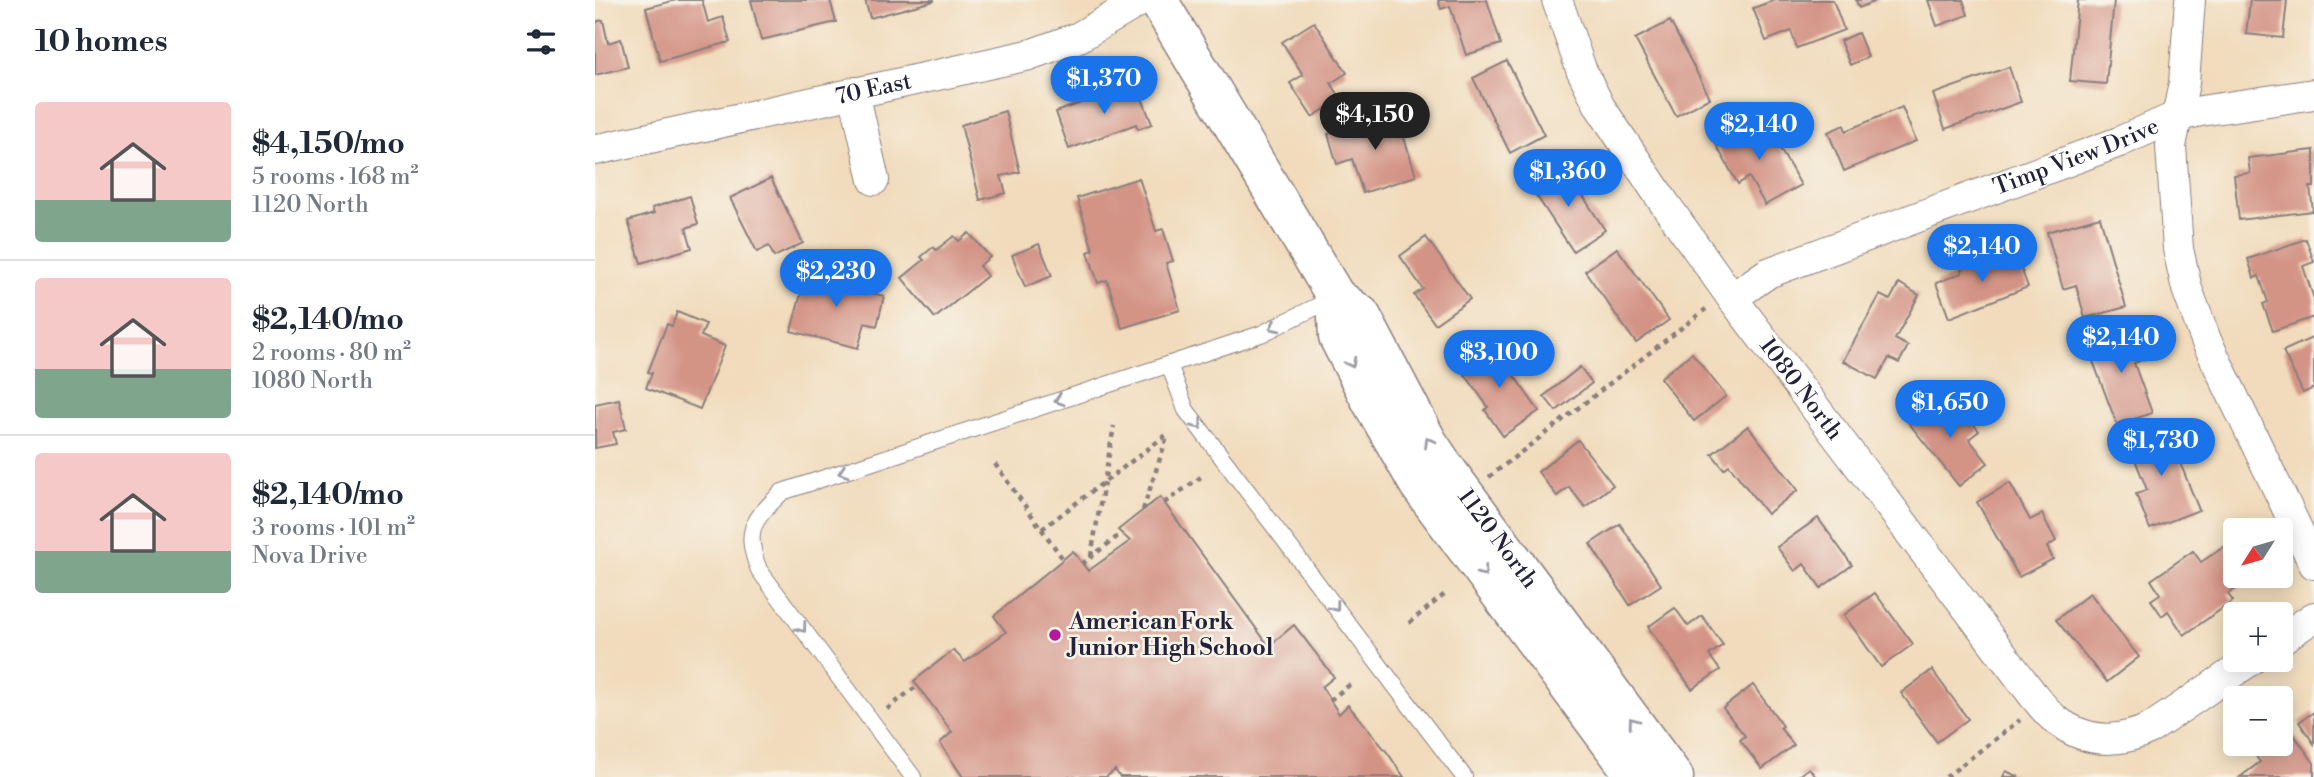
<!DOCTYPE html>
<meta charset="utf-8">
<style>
body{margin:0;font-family:"Libre Bodoni",serif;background:#f6f6f7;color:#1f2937;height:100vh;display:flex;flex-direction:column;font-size:26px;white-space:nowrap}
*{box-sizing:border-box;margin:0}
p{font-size:23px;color:#747a83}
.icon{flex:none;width:38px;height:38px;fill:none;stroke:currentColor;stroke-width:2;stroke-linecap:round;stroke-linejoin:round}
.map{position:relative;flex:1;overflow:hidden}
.sheet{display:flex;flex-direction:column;background:#fff;width:595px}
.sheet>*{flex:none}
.needle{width:46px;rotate:233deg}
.buttons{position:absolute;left:1628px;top:518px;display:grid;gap:14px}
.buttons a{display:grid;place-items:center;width:70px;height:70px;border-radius:7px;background:#fff;box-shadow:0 4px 18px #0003;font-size:35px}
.price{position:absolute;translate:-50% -60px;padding:0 16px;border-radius:24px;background:#1a73e8;color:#fff;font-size:23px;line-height:46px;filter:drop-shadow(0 2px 4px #0008)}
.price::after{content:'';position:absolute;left:50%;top:42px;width:21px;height:16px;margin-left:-10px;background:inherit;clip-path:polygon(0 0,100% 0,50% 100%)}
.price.selected{background:#222;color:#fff}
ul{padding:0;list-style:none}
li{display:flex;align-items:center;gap:21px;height:175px;padding:0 35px}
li+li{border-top:2px solid #e0e1e3}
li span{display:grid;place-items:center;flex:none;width:196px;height:140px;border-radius:7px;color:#555}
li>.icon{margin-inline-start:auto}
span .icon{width:84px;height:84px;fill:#fffc;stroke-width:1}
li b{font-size:30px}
h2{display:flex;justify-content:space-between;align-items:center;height:84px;padding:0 35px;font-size:30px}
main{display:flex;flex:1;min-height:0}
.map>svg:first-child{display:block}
.building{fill:#d39385}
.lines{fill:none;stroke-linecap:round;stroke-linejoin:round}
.service-casing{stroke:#8a7e7c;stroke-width:18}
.minor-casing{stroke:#8a7e7c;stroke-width:32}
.tertiary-casing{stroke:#8a7e7c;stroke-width:41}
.path{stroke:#8a7e7c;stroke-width:4.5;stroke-dasharray:5 5;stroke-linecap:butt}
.service{stroke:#fff;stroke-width:16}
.minor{stroke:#fff;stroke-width:30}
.tertiary{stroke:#fff;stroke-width:38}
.oneway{stroke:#9c9ca7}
.poi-dot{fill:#b5179e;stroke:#f7f3e8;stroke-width:2.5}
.labels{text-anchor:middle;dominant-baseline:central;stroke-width:5;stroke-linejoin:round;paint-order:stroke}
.street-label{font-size:23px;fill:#22223b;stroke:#f7f3e8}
.poi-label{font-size:23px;font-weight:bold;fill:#22223b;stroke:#f7f3e8;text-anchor:start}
</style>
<main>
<section class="sheet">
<h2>10 homes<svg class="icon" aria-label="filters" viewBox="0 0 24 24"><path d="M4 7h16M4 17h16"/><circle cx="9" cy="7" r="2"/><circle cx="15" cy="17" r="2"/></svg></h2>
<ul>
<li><span style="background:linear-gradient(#f6c9c9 70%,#7fa58c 0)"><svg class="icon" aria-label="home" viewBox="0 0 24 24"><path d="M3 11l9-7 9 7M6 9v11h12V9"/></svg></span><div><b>$4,150/mo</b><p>5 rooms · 168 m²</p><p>1120 North</p></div></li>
<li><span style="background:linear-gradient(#f6c9c9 65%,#7fa58c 0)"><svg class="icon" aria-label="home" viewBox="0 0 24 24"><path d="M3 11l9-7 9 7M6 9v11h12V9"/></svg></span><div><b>$2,140/mo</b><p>2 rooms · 80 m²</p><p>1080 North</p></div></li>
<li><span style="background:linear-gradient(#f6c9c9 70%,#7fa58c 0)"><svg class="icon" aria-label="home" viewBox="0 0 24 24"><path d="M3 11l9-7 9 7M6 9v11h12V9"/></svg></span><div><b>$2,140/mo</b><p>3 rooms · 101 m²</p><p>Nova Drive</p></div></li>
</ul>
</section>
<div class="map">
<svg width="1719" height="777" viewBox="0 0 1719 777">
<rect width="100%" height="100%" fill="#f7f3e8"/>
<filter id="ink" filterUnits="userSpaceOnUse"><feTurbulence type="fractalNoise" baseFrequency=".0143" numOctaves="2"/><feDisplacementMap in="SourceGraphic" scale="14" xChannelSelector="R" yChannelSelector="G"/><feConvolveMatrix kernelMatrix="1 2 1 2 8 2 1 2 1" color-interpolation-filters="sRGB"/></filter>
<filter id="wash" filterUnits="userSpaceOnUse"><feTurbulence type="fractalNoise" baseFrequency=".00686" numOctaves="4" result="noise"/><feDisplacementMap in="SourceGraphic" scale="28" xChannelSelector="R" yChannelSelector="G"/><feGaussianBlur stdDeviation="1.57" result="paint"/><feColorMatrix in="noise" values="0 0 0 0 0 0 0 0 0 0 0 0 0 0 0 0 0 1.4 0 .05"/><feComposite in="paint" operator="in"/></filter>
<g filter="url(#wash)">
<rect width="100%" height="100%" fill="#f1dbbc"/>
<g id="blocks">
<g class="building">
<polygon points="81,0 107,0 113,22 128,17 135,42 65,61 51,8"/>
<polygon points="156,0 235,0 241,22 166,40"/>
<polygon points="270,0 339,0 339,1 275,18"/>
<polygon points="843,0 892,0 906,44 871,55 855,6 846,9"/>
<polygon points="1180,0 1238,0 1249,30 1202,48 1196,31 1171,41 1158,8"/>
<polygon points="1261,0 1283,0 1264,8"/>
<polygon points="1333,0 1368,0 1373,15 1342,26"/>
<polygon points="1483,0 1519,0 1511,84 1475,81"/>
<polygon points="1655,0 1692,0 1688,38 1651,34"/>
<polygon points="8,20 13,43 26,39 33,67 0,75 0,22"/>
<polygon points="1075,21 1115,98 1081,116 1040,39"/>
<polygon points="719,22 752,73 736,83 746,99 717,117 695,83 708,75 687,42"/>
<polygon points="1263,33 1273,57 1255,65 1245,41"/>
<polygon points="912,61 949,135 915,153 878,78"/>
<polygon points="1414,67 1426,102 1350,129 1338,94"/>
<polygon points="541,83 557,124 543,129 541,124 474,149 461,112"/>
<polygon points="1307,107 1321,141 1249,171 1233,132 1249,125 1251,131"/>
<polygon points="410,111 425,172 406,176 411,193 385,200 366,125"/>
<polygon points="801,112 821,176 768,193 757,159 742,164 733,134"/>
<polygon points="1168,119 1206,185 1170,205 1154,177 1143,184 1121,145"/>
<polygon points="1719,150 1719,187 1715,187 1718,211 1644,220 1639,175 1655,173 1653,158"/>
<polygon points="969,167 1010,230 978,251 937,189"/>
<polygon points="176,178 208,243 179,257 174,246 162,252 135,198"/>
<polygon points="544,178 561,231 568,229 578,261 571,263 585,310 527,328 512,280 503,283 493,252 498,250 482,198"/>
<polygon points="95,196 103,224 91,228 97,248 46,263 33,221 59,213 57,208"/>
<polygon points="1505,217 1531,307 1490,318 1481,285 1468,289 1452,232"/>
<polygon points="374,233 395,257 384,266 392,276 340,318 307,278 329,260 326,257 338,247 341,250 359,236 364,241"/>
<polygon points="831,237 875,299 840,324 819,295 828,289 805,256"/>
<polygon points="1711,239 1719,262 1708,266 1719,299 1719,317 1678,331 1668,304 1673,302 1664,276 1659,278 1653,259"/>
<polygon points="444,244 457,276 430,287 417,255"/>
<polygon points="1022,248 1074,320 1041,343 990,271"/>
<polygon points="1420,252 1433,287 1354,318 1341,283 1367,273 1366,269 1393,258 1394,262"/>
<polygon points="212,271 277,287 276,293 289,296 282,326 270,323 263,348 196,331"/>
<polygon points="1304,283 1324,295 1300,339 1313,346 1304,363 1294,358 1282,379 1248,361 1285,295 1295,300"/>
<polygon points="82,312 111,324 106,336 130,346 105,409 51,388 57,373 53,372 72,324 77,326"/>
<polygon points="1538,327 1550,359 1539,363 1557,413 1522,425 1492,345"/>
<polygon points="1719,337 1719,388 1708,393 1688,351"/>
<polygon points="896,343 944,411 908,436 890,410 893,407 864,366"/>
<polygon points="1097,353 1131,396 1099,421 1065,378"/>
<polygon points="985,367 997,383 961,411 949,396"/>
<polygon points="24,399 31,429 18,432 21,444 0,448 0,404"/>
<polygon points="1342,400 1354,414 1364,406 1384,431 1374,439 1393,463 1364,486 1313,422"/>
<polygon points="1570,425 1604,510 1555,529 1541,494 1552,490 1532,439"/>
<polygon points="1153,426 1203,490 1172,514 1134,465 1129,469 1117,454"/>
<polygon points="983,440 1018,485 990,507 974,487 962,496 943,472"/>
<polygon points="1415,483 1435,520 1447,514 1461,541 1452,547 1458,559 1424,577 1382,502"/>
<polygon points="565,497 674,646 699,625 739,677 727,687 744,714 753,705 792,752 809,777 525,777 520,770 511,777 368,777 345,743 357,732 319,681 358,650 370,662 411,632 399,616 478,551 493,571 535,541 523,530"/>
<polygon points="1223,518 1257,565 1226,588 1209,564 1200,571 1182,547"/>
<polygon points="1025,524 1066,585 1035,605 995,544"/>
<polygon points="1632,545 1640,557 1640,576 1653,576 1655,579 1633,594 1638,601 1589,635 1573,611 1567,616 1556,600 1565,594 1556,580 1598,551 1606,562"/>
<polygon points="1280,593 1318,644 1286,667 1249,615"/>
<polygon points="1495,593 1544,657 1512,682 1461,620"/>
<polygon points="1080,608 1093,626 1107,616 1128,645 1114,655 1125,670 1097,689 1053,627"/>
<polygon points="1337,670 1373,719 1342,742 1306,693"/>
<polygon points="1158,685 1188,726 1185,728 1199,745 1167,769 1145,740 1150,736 1128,708"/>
<polygon points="1719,712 1719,744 1704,722"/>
<polygon points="1685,715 1719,763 1719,777 1645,777 1665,762 1652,744 1685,744"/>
<polygon points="1214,768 1221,777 1202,777"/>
<polygon points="1411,771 1424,777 1408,777"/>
</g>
</g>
</g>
<g filter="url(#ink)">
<use href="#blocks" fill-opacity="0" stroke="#8a7e7c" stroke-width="2"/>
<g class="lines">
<g class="service-casing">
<g id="service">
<polyline points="574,364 591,410 869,777"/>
<path d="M318,777L164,570C148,529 158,521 187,492L666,334L741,297"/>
</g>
</g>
<g class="minor-casing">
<g id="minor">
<path id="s1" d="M962,0L986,69L1005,107L1070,204L1137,298L1438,695C1445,703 1452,713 1461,720C1491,743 1523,744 1556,728L1656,660"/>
<polyline points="1595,0 1589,83 1576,146 1583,249 1592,289 1611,340 1719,564"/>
<polyline points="259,92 279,180"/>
<path id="s2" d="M0,150L434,55L484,37L547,0"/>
<path id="s3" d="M1137,298L1173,273L1524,142L1580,117L1606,111L1719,94"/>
<polyline points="1685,640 1719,617"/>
</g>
</g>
<g class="tertiary-casing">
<g id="tertiary">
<path id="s4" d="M563,0L741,297L766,315L833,442L851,469L1079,777"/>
<polyline points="741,297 743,337 776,401 824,485 1041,777"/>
</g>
</g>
<g class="path">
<polyline points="400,464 468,559"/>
<polyline points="894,477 1111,309"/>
<polyline points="569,503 606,477"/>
<polyline points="548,510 573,434"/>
<polyline points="447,529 574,433"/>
<polyline points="496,556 519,426"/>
<polyline points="487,564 527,533"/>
<polyline points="814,623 850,594"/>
<polyline points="735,700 757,683"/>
<polyline points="292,709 322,686"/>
<polyline points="1351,777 1425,720"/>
</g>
<use href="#service" class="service"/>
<use href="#minor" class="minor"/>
<use href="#tertiary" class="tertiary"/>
</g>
<defs><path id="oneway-chevron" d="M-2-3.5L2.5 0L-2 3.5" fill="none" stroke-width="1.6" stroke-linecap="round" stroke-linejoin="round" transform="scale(1.75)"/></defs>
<g class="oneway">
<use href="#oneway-chevron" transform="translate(679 327) rotate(154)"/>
<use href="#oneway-chevron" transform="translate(756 363) rotate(63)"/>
<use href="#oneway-chevron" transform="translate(464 400) rotate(162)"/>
<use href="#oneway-chevron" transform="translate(603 425) rotate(53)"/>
<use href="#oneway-chevron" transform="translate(834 442) rotate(-121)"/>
<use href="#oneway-chevron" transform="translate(248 472) rotate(162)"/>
<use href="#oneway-chevron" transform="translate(888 572) rotate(53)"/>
<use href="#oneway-chevron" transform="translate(740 607) rotate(53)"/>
<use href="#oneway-chevron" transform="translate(207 628) rotate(53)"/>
<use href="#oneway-chevron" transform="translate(1038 722) rotate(-127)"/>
</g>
</g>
<circle class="poi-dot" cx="460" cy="635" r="7"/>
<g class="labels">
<g class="street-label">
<text stroke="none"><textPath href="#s2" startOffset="285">70 East</textPath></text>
<text stroke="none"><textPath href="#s3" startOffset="373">Timp View Drive</textPath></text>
<text stroke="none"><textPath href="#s1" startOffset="462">1080 North</textPath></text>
<text stroke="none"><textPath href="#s4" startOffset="640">1120 North</textPath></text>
</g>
<g class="poi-label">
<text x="474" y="622">American Fork<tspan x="474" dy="26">Junior High School</tspan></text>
</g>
</g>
</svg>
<div class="buttons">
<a><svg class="needle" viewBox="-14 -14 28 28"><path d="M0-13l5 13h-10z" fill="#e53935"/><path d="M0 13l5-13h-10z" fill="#747a83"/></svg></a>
<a>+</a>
<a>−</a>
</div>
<b class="price" style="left:509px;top:116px">$1,370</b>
<b class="price selected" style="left:780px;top:152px">$4,150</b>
<b class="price" style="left:1164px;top:162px">$2,140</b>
<b class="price" style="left:973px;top:209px">$1,360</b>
<b class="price" style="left:1387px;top:284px">$2,140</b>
<b class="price" style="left:241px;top:309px">$2,230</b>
<b class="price" style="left:1526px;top:375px">$2,140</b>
<b class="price" style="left:904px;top:390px">$3,100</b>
<b class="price" style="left:1355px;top:440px">$1,650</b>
<b class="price" style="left:1566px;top:478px">$1,730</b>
</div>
</main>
